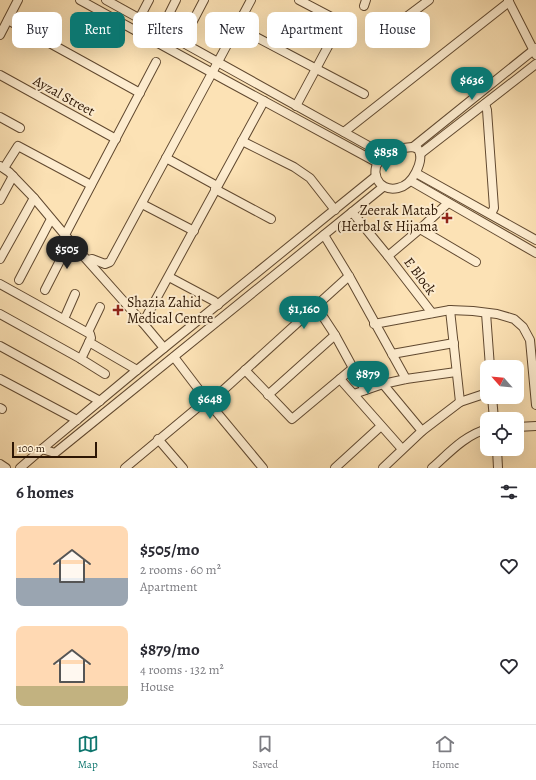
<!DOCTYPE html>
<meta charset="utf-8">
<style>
body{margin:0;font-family:Alegreya,serif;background:#f2f2f3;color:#2b2b33;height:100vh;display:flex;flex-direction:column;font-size:15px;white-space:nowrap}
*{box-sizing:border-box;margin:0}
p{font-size:13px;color:#7c7c81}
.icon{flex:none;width:22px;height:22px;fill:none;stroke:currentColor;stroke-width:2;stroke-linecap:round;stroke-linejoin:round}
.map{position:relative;height:468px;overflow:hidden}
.side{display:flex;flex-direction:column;background:#fff;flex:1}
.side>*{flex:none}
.hud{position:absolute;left:12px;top:12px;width:512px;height:36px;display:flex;gap:8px}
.needle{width:26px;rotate:297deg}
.tools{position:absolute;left:480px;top:360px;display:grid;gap:8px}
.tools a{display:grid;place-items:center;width:44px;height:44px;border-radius:8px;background:#fff;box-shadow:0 4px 16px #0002;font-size:20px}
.scale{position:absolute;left:12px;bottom:10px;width:85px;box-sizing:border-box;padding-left:4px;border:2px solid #2d1604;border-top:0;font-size:11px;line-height:14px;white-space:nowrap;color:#2d1604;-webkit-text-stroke:3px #fdeccf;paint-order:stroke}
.price{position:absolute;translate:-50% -34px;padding:0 9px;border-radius:14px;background:#0f766e;color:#fff;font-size:13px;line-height:26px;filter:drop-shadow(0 1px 2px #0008)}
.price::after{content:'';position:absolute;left:50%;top:24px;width:12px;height:9px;margin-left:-6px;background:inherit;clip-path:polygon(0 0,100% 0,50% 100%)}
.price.on{background:#222;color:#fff}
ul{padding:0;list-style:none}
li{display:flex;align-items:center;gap:12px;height:100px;padding:0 16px}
li span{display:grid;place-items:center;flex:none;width:112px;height:80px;border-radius:8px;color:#555}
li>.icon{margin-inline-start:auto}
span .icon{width:48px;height:48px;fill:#fffc;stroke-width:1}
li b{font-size:17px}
h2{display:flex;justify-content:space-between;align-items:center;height:48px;padding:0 16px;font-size:17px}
.tag{padding:0 14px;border-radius:8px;background:#fff;box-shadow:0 4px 16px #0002;font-size:14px;line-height:36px}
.tag.on{background:#0f766e;color:#fff}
.tabs{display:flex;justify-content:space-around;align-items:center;height:56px;border-top:1px solid #e1e1e2;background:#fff;font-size:11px;color:#7c7c81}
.tabs a{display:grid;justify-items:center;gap:2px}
.tabs .on{color:#0f766e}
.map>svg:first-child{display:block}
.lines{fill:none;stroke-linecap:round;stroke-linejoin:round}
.minor-casing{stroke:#614930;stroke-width:10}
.minor{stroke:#fdeccf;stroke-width:8}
.poi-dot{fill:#8f2418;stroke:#fdeccf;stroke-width:1.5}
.labels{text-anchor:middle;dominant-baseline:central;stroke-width:4;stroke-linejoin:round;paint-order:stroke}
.street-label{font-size:14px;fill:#2d1604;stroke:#fdeccf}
.poi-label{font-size:14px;fill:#2d1604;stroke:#fdeccf;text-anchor:end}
</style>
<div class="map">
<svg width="536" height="468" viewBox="0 0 536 468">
<rect width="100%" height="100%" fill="#fce2b5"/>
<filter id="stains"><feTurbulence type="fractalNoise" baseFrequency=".005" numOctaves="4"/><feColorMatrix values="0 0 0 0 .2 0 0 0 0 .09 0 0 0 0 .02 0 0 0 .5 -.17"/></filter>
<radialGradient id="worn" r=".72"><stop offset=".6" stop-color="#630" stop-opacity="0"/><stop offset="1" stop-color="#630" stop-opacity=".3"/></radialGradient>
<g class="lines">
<g class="minor-casing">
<g id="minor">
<polyline points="80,0 227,81 378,163"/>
<polyline points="106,0 385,155"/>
<polyline points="508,0 536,55"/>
<polyline points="364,6 366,0"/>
<polyline points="405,18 429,0"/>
<polyline points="139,19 149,0"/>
<polyline points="8,20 140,93"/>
<polyline points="237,27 364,94"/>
<polyline points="161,30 176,0"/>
<polyline points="0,35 18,0"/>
<polyline points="182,42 204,0"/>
<polyline points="0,75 116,139"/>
<polyline points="485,104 487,110 494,208 491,214"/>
<polyline points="296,106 340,24 339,21 299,0"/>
<polyline points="0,117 20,128"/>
<polyline points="344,132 509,2"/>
<polyline points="242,141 294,167 310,178 335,210"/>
<polyline points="413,147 536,48"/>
<path d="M413,147L418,149C423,156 419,166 416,172C412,180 407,186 398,188C377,193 367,168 384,156C392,149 403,148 413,147Z"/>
<polyline points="420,154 536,64"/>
<polyline points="166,158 217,186"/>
<polyline points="0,166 9,172 34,198 70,241 143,323 164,348"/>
<polyline points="4,168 18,146 91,185"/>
<polyline points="416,173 536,240"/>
<polyline points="376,176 137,370 42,449 55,453 383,187"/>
<polyline points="411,181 536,253"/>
<polyline points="215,189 271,219"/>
<polyline points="0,200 13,176"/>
<polyline points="142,204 194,231"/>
<polyline points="352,212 388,256 420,229 448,203"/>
<polyline points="420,229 476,262"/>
<polyline points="65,235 156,62"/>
<polyline points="324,235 349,276 406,379"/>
<polyline points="388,256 432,313"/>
<polyline points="0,259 34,198"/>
<polyline points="88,260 92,259 105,264 110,262 212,73 251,0"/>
<polyline points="169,277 214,301 218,305"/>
<polyline points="19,280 51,219"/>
<polyline points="0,284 90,334 91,338 81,359"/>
<polyline points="45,290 70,241"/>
<polyline points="316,306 335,335 365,390"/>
<polyline points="450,310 460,402"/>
<polyline points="486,313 490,367"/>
<polyline points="0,314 81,359 105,374"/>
<polyline points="64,319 75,294"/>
<polyline points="143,323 264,101"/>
<polyline points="374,324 450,310 473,311 497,314 514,319 523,327 530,340 536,405"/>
<polyline points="88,332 100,307"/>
<polyline points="89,342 137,370"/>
<polyline points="0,346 100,401"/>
<polyline points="392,354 454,343"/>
<polyline points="174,357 209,403 263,468"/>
<polyline points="245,370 292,419 353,368"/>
<polyline points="0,379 77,420"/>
<polyline points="340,379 402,449"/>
<polyline points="383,384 422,431 460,402 487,393"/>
<polyline points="354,394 383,384 406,379 456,372"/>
<polyline points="268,395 335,335"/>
<polyline points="492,397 494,419"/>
<polyline points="209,403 349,276"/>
<polyline points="0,408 2,409"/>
<polyline points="517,427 536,426"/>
<polyline points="158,439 183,468"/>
<polyline points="497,449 498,468"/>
<polyline points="0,464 6,468"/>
<polyline points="20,468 42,449"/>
<polyline points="125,468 203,403"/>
<polyline points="335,468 381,426"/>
<polyline points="383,468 422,431"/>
<path d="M432,468C449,453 465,435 487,429"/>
</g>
</g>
<use href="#minor" class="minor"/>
</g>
<g class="poi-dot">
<path d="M445 212h4v4h4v4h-4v4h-4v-4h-4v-4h4z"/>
<path d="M116 304h4v4h4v4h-4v4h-4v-4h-4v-4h4z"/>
</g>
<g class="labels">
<g class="street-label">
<text transform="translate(64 96) rotate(29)">Ayzal Street</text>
<text transform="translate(420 276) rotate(53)">E Block</text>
</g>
<g class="poi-label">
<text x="438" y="210">Zeerak Matab<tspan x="438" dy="16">(Herbal &amp; Hijama</tspan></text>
<text x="127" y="302" text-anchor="start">Shazia Zahid<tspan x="127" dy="16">Medical Centre</tspan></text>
</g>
</g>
<rect width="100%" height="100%" filter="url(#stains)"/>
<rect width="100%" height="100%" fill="url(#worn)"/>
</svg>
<div class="tools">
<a><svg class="needle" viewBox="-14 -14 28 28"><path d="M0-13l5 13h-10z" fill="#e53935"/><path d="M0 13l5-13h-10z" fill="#7c7c81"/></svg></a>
<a><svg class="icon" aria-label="locate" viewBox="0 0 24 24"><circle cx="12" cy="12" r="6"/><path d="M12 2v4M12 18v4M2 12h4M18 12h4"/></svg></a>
</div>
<div class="scale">100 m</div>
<b class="price" style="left:472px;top:101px">$636</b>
<b class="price" style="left:386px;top:173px">$858</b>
<b class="price on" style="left:67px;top:270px">$505</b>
<b class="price" style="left:304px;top:330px">$1,160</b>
<b class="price" style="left:368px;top:395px">$879</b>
<b class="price" style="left:210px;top:420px">$648</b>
<div class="hud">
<a class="tag">Buy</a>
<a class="tag on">Rent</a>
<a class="tag">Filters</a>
<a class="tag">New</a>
<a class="tag">Apartment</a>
<a class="tag">House</a>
</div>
</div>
<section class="side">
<h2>6 homes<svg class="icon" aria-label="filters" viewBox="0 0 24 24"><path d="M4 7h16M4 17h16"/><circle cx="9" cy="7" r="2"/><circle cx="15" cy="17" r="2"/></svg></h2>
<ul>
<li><span style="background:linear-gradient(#ffd9b3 65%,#9aa5b1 0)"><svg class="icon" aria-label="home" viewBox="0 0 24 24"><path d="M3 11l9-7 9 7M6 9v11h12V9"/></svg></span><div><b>$505/mo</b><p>2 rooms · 60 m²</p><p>Apartment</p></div><svg class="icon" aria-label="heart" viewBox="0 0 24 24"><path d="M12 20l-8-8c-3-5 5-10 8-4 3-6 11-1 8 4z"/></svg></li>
<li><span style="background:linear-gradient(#ffd9b3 75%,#c2b280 0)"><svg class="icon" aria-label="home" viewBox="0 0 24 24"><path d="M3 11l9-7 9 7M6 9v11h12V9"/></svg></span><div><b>$879/mo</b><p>4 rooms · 132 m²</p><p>House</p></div><svg class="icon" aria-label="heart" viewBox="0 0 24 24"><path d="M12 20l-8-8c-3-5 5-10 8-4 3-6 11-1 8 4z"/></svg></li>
</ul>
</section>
<nav class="tabs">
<a class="on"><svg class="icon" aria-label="map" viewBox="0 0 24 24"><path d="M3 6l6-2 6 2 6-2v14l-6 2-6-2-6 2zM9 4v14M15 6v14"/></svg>Map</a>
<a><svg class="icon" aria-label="saved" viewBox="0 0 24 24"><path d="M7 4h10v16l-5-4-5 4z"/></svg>Saved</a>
<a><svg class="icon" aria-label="home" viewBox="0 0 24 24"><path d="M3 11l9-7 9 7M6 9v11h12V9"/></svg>Home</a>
</nav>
